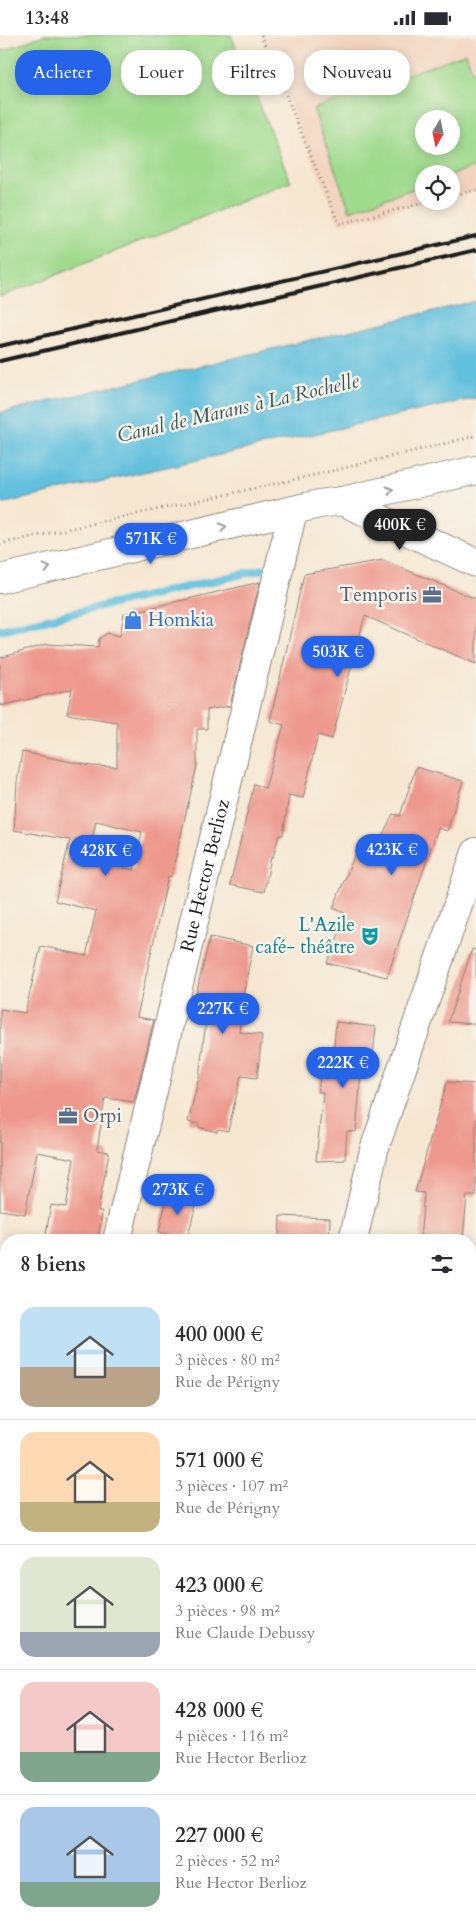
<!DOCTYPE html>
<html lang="fr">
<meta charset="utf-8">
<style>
body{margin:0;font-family:Cardo,serif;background:#f2f2f3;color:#2b2b33;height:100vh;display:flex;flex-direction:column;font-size:19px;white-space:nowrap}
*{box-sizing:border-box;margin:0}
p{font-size:16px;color:#7c7c81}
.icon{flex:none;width:28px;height:28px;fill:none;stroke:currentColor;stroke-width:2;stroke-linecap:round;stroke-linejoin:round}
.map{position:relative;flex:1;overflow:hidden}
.sheet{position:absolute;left:0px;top:1199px;width:476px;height:696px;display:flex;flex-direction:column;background:#fff;border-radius:20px 20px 0 0;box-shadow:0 2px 12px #0003}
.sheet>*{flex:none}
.guide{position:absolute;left:15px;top:15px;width:446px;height:45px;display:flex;gap:10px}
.needle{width:32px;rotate:189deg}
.buttons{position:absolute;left:415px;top:75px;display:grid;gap:10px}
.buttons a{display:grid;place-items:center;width:45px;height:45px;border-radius:50%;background:#fff;box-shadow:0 2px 12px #0003;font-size:25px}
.price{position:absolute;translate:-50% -42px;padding:0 11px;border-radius:18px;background:#2563eb;color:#fff;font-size:16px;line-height:32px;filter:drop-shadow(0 1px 2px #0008)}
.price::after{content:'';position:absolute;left:50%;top:30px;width:15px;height:11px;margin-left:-8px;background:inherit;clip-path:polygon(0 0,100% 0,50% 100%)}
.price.on{background:#222;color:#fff}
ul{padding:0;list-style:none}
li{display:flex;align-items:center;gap:15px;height:125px;padding:0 20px}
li+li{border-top:1px solid #e1e1e2}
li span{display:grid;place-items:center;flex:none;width:140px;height:100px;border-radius:15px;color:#555}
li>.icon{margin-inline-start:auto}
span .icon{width:60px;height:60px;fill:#fffc;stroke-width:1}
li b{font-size:21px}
h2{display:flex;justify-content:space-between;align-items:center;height:60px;padding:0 20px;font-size:21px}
.chip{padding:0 18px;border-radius:20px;background:#fff;box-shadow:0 2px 12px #0003;font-size:18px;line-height:45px}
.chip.on{background:#2563eb;color:#fff}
.status{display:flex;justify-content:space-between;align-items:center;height:35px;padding:0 25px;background:#fff;direction:ltr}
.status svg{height:14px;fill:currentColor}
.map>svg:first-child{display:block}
.built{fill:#f3d4bf;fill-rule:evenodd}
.green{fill:#9fda8d;stroke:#5e7b54;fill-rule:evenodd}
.water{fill:#60c0de;stroke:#3e6e7d}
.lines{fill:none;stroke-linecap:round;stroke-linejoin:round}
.stream{stroke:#60c0de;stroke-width:8}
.building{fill:#ee988d;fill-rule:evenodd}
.service-casing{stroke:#898278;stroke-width:16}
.minor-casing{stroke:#898278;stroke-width:30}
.tertiary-casing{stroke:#898278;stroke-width:30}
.path{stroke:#898278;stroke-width:3;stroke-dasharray:1 4;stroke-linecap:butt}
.service{stroke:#fff;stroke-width:14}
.minor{stroke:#fff;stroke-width:28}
.tertiary{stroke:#fff;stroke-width:28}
.rail{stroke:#1c1c1c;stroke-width:4}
.oneway{stroke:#999}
.labels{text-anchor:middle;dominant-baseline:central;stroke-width:5;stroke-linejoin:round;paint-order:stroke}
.service-label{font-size:19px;fill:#4e5e75;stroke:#f7f3e8;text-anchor:end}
.shop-label{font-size:19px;fill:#366cbe;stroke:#f7f3e8;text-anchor:start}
.street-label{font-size:19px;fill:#1c1c1c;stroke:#f7f3e8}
.culture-label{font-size:19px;fill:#0d838f;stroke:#f7f3e8;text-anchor:end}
.water-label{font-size:20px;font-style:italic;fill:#345560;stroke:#f7f3e8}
</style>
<div class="status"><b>13:48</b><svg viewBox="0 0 49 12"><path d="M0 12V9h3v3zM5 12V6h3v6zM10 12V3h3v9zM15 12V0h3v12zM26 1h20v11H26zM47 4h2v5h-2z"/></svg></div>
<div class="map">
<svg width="476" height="1894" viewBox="0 0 476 1894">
<rect width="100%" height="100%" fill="#f7f3e8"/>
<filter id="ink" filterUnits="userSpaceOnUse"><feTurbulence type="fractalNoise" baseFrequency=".02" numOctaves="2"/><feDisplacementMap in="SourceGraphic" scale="10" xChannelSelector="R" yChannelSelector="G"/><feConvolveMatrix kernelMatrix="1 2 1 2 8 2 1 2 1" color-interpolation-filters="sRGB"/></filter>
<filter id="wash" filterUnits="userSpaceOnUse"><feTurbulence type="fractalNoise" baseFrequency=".0096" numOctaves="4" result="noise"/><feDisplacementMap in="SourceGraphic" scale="20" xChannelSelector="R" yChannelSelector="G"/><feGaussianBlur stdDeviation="1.12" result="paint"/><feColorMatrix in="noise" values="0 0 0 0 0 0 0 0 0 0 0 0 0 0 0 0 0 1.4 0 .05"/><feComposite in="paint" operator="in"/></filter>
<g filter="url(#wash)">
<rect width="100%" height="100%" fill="#f6e7d3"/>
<path class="built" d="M261,0H476V155L451,161V139H424V166H432L339,189ZM424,84H451V111H424Z"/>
<g class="green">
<polygon points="43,0 231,0 291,147 0,262 0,17"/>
<path d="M466,18L476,46V131L451,140V139H424V150L350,176L313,74ZM424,84H451V111H424Z"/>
</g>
<polygon class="water" points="476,266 476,363 0,469 0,378"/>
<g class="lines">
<polyline class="stream" points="0,595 264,534"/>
</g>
<g id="blocks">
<g class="building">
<polygon points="383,525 476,564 476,629 365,581 332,704 318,700 303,763 289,760 283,800 279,800 273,822 271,822 264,857 230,850 254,749 265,753 284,690 270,686 304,539"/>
<path d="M260,547L230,671L207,675V694H197V731L171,842L168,841L137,982L154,985L134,1067L105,1063L97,1115L109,1117L98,1176H102L98,1205H45L51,1170L66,1172L74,1124L37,1117L25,1179L0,1175V974L25,978L41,911L86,921L96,876L55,866L70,805L14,795L17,747L22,717L92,731L117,732V687L67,679L72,654L0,671V623L47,609L98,612L99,604L107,598L120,601L124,579ZM96,786L142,797L134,835L88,824Z"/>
<polygon points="416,732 463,746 447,796 438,793 387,942 327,928 347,879 333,873 356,817 372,821 393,779 400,781"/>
<polygon points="210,902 253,911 243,961 239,997 262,1000 257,1043 241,1041 228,1096 218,1094 217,1097 198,1092 199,1089 188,1087 199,1042 208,969 194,967"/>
<polygon points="472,914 476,915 476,989 448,987"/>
<polygon points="336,987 376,992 372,1028 364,1027 363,1039 361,1039 356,1097 347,1096 345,1125 316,1126 323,1057 318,1057 321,1032 332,1033"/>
<polygon points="447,1047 476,1049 476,1161 467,1161 463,1205 420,1205 424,1158 415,1157"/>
<polygon points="168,1158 197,1166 187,1204 159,1197"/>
<polygon points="280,1181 330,1183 329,1205 279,1205"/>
</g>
</g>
</g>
<g filter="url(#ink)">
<use href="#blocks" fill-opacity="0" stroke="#898278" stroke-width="1"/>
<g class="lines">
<g class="service-casing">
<polyline id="service" points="470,1442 476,1442"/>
</g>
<g class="minor-casing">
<g id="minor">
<polyline points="342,466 476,528"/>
<path id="s1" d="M117,1205L293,476"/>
<polyline points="353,1205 374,1115 476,817"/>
<polyline points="470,1651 476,1641"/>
<polyline points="0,1685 6,1661"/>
<polyline points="323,1894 327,1889"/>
</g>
</g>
<g class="tertiary-casing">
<g id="tertiary">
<polyline points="0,544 319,469 342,466 476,435"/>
<polyline points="0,1557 6,1558"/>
<polyline points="470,1615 476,1615"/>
</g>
</g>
<g class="path">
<polyline points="261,0 339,189 432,166"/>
<polyline points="451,161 476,155"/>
<polyline points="0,509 315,440 476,401"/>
</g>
<use href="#service" class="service"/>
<use href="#minor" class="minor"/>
<use href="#tertiary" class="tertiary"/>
<g class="rail">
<polyline points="0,311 476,201"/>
<polyline points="0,326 476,215"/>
</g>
</g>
<defs><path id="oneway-chevron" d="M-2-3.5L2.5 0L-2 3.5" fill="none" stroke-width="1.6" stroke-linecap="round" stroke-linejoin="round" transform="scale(1.25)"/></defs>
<g class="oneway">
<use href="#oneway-chevron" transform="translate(390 455) rotate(-13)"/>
<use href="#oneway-chevron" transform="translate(223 492) rotate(-13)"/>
<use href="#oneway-chevron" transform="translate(47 533) rotate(-13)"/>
</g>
</g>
<defs>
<g id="office-bare" transform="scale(1.5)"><path d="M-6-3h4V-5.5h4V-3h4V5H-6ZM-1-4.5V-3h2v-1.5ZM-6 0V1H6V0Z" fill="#5c6f8a" stroke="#f7f3e8" stroke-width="2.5" paint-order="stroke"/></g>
<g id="shop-bare" transform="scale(1.5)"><path d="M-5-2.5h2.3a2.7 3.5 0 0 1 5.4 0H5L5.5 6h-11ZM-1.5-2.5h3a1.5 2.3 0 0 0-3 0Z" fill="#3f7fe0" stroke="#f7f3e8" stroke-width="2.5" paint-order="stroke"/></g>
<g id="theatre-bare" transform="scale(1.5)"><path d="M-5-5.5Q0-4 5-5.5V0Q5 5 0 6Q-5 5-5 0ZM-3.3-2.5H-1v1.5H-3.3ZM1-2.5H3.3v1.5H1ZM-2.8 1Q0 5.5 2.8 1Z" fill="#0f9aa8" stroke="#f7f3e8" stroke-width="2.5" paint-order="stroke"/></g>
</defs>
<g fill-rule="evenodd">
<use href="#office-bare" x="432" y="560"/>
<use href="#shop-bare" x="133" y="585"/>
<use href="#theatre-bare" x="370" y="901"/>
<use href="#office-bare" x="68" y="1081"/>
</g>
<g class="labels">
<g class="service-label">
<text x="417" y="560">Temporis</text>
<text x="83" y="1081" text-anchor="start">Orpi</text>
</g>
<g class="shop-label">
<text x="148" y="585">Homkia</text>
</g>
<g class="street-label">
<text stroke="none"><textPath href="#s1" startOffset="375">Rue Hector Berlioz</textPath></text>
</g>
<g class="culture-label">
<text x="355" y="890">L'Azile<tspan x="355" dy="22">café- théâtre</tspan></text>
</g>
<g class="water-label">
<text transform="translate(238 373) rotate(-13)">Canal de Marans à La Rochelle</text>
</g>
</g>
</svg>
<div class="buttons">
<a><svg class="needle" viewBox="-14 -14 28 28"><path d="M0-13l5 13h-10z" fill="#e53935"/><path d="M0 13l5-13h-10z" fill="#7c7c81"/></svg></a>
<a><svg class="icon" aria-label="locate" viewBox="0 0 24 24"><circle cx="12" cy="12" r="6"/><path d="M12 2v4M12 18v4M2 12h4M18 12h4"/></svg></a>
</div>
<b class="price on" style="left:400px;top:516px">400K €</b>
<b class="price" style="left:151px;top:530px">571K €</b>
<b class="price" style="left:338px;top:643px">503K €</b>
<b class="price" style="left:392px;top:841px">423K €</b>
<b class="price" style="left:106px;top:842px">428K €</b>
<b class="price" style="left:223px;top:1000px">227K €</b>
<b class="price" style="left:343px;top:1054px">222K €</b>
<b class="price" style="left:178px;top:1181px">273K €</b>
<div class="guide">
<a class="chip on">Acheter</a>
<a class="chip">Louer</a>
<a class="chip">Filtres</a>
<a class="chip">Nouveau</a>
</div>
<section class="sheet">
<h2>8 biens<svg class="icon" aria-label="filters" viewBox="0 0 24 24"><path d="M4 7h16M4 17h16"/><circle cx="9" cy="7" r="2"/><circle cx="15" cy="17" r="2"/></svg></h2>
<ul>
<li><span style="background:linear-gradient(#bfe0f5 60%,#b9a48a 0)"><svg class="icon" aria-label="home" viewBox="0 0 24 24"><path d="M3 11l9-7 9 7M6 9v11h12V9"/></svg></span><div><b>400 000 €</b><p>3 pièces · 80 m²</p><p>Rue de Périgny</p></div></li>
<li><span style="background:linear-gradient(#ffd9b3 70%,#c2b280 0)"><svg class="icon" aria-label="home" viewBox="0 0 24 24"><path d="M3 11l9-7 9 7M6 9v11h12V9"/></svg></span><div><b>571 000 €</b><p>3 pièces · 107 m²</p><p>Rue de Périgny</p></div></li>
<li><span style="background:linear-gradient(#dfe7d0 75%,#9aa5b1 0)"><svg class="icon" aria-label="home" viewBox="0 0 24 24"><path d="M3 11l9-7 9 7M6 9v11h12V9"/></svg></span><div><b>423 000 €</b><p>3 pièces · 98 m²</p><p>Rue Claude Debussy</p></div></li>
<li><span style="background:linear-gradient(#f6c9c9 70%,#7fa58c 0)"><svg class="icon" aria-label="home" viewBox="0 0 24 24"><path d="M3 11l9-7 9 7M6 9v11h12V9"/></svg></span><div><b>428 000 €</b><p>4 pièces · 116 m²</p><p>Rue Hector Berlioz</p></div></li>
<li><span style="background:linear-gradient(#a9c7e8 75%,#7fa58c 0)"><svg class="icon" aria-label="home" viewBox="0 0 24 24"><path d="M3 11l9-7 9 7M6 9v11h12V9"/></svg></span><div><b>227 000 €</b><p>2 pièces · 52 m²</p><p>Rue Hector Berlioz</p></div></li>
</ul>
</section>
</div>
